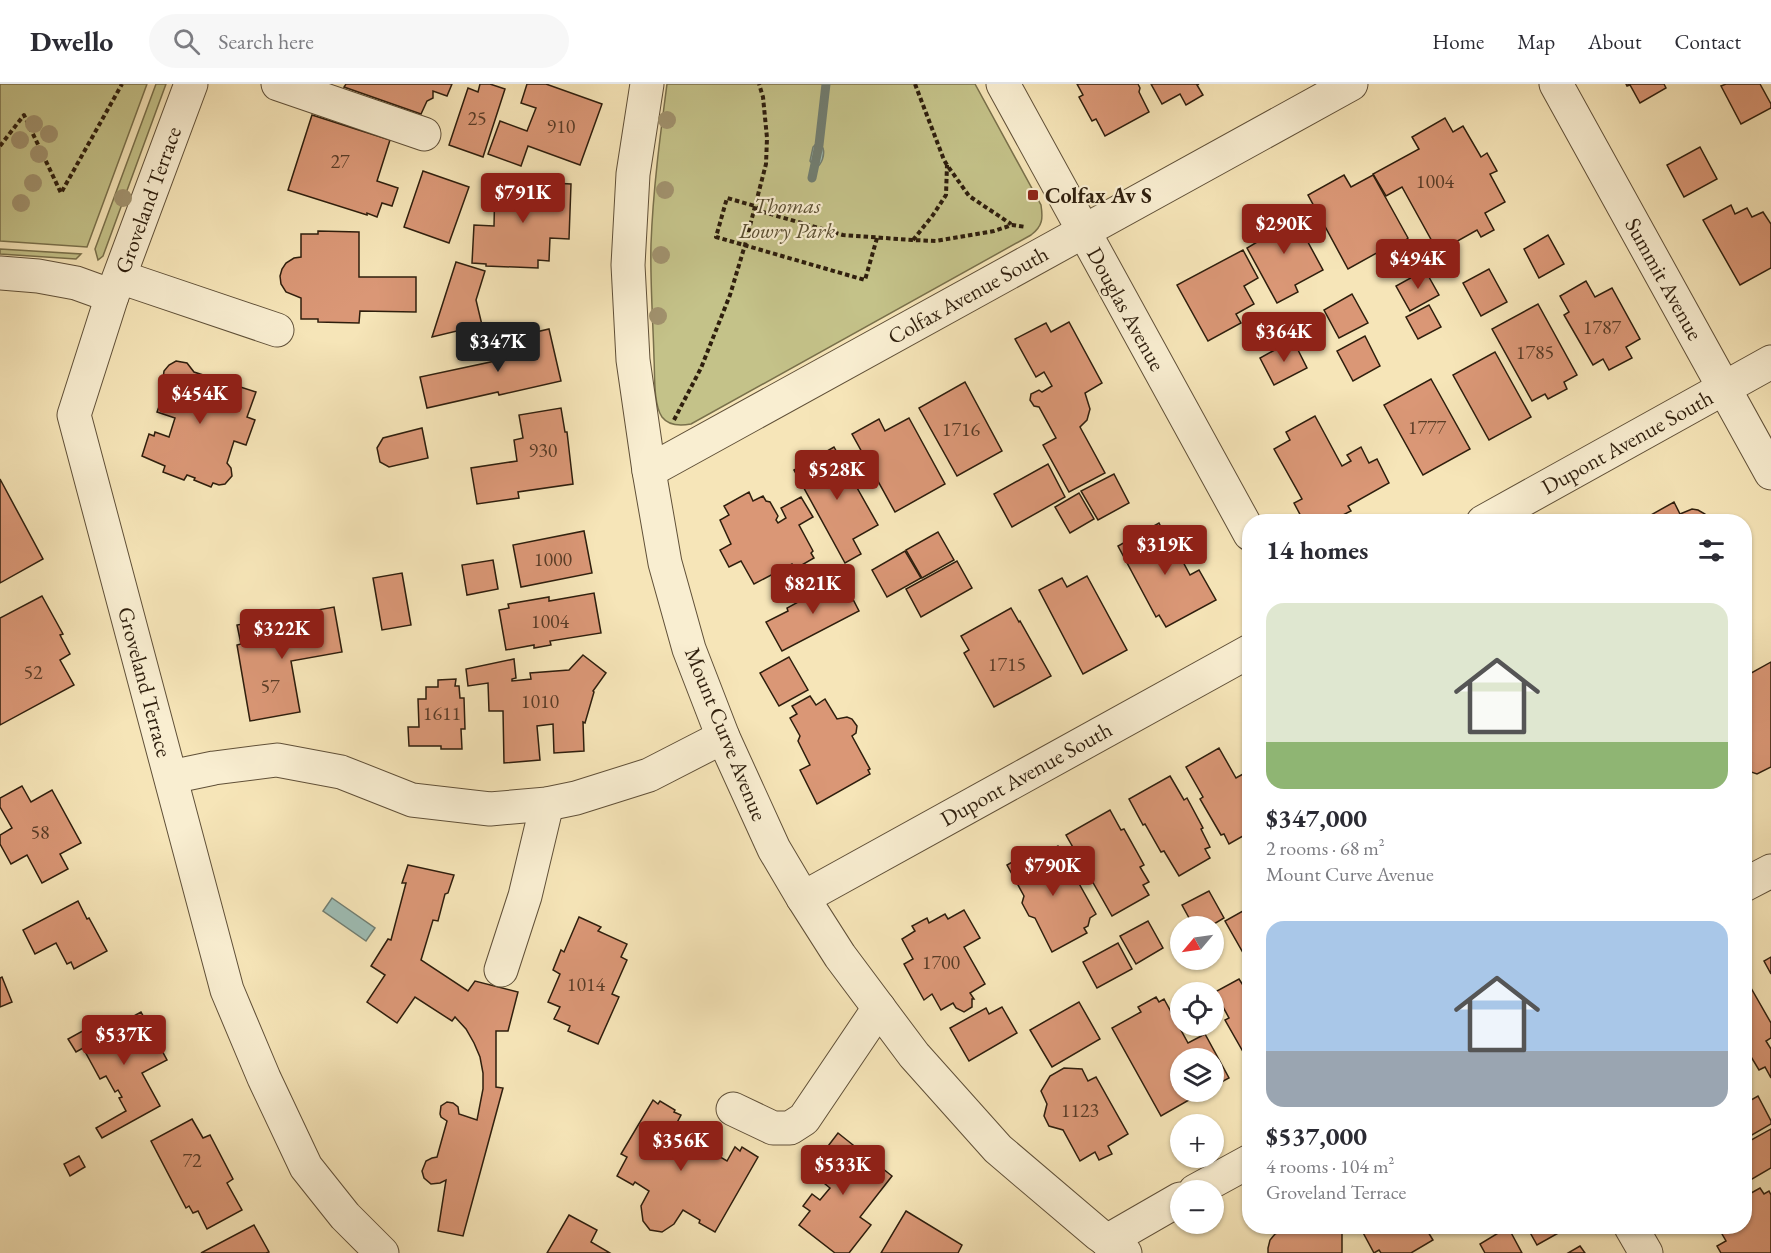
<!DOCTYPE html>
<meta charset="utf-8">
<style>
body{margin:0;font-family:"EB Garamond",serif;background:#f7f7f7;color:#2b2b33;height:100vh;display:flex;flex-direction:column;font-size:22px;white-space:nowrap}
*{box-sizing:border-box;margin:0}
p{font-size:20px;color:#7c7c81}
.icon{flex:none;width:33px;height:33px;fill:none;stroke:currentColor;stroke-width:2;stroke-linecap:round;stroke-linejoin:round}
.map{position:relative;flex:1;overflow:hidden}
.details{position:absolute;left:1242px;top:430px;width:510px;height:720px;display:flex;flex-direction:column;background:#fff;border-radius:24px;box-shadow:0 2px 4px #0004}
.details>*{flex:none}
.needle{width:39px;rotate:241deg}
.tools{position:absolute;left:1170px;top:832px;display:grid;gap:12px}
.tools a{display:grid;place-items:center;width:54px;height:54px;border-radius:50%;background:#fff;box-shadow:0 2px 4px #0004;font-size:30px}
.price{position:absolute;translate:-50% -51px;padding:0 14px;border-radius:6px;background:#8f2418;color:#fff;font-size:20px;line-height:39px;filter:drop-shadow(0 2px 3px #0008)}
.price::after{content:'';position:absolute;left:50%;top:36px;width:18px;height:14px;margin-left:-9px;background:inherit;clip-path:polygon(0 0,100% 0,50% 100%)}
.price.on{background:#222;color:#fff}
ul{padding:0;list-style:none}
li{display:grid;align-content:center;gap:12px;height:318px;padding:0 24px}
li span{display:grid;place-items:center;height:186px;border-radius:18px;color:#555}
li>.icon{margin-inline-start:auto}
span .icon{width:108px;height:108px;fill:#fffc;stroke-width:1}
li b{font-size:26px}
h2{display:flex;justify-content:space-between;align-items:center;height:72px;padding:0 24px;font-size:26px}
header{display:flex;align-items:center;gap:36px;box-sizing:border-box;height:84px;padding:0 30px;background:#fff;border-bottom:2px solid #e1e1e2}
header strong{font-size:28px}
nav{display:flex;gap:33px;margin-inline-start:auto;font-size:21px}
.search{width:420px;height:54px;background:#f7f7f7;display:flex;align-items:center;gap:15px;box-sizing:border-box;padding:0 21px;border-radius:33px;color:#7c7c81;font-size:22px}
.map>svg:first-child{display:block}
.green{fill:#c4c289;stroke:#79704b;stroke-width:1.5}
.water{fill:#9ebeb6;stroke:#717e72;stroke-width:1.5}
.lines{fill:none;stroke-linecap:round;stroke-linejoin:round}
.stream{stroke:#717e72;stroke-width:9}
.building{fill:#da9776;stroke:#2e1e0d;stroke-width:1.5}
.minor-casing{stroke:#605038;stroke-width:35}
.path{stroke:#2e1e0d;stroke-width:4;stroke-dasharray:4.5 3;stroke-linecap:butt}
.minor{stroke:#f9eed1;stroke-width:33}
.tree{fill:#a1926e}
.poi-dot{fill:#8f2418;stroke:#f9eed1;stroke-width:2}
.labels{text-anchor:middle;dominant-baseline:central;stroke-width:4.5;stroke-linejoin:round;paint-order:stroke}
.number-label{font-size:20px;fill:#593c27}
.poi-label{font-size:22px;font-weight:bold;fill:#2e1e0d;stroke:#f9eed1;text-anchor:start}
.street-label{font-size:22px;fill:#2e1e0d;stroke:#f9eed1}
.park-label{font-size:22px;font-style:italic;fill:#5b4f32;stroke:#f9eed1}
</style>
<header>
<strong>Dwello</strong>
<div class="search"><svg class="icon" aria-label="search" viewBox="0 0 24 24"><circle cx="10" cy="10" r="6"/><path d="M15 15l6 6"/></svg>Search here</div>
<nav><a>Home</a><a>Map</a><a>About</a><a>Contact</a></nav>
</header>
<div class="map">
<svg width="1771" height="1169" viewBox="0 0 1771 1169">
<rect width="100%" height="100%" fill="#f6e5b8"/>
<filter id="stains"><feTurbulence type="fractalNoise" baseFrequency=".00333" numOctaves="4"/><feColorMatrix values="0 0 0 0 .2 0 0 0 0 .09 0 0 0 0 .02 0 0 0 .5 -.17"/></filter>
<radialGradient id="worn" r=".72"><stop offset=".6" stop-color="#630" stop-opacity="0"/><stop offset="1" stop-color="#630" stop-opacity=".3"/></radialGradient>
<g class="green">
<polygon points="0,0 147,0 87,163 0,157"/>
<polygon points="156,0 166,0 103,172 98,176 95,165"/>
<path d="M667,0H975L1041,121C1043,134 1043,142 1031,151L691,340C681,342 669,342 662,333C653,320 655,289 654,274C653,236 650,198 651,160C653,106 660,53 667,0Z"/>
<polygon points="0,165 81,170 76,175 0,170"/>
</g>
<g class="water">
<path d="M816,60L823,64C825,71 822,80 816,84L810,77L813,63Z"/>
<polygon points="332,814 375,844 366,857 323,827"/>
</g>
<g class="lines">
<polyline class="stream" points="812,94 819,61 826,0"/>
</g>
<g class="building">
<polygon points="346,0 452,0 447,12 433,7 433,14 427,17 421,30 344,3"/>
<polygon points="480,0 490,0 505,5 483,73 449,61 468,4 478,8"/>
<polygon points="527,0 546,0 602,20 580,81 528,62 521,82 488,70 500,37 527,47 536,24 521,19"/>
<polygon points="1077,0 1138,0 1140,4 1139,8 1149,28 1105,52 1096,35 1092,37 1079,13 1083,11"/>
<polygon points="1151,0 1199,0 1197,1 1203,11 1186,21 1180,10 1162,20"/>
<polygon points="1626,0 1664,0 1666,4 1640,19 1630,1 1627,2"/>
<polygon points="1726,0 1760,0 1771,20 1771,24 1741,40 1721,2"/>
<polygon points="312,31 390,56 377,97 398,104 392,122 382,119 377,133 367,129 367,131 288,106"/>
<polygon points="1445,34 1453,48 1463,42 1481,73 1487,69 1497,87 1490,90 1505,118 1485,129 1494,146 1481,153 1477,146 1438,168 1402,103 1386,112 1373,90 1419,65 1412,53"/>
<polygon points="1700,63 1717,95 1684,113 1667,81"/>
<polygon points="423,87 469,103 449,159 404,143"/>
<polygon points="1344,91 1351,103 1373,91 1408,154 1406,156 1409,161 1386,173 1382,166 1348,185 1308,111"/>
<polygon points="495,96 571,100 569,155 550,154 549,177 538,176 538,184 486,182 486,180 472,179 474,141 494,142"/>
<polygon points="1731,121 1735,130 1747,124 1752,133 1763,128 1771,140 1771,184 1740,201 1703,136"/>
<polygon points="1289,123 1323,186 1295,201 1298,208 1277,219 1247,164 1264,154 1257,140"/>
<polygon points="318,147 359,148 359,193 416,193 416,228 360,227 359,239 318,238 318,235 301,235 301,214 286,208 281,200 280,192 282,185 286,179 294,174 301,173 301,150 318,150"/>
<polygon points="1548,151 1564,180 1539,194 1524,165"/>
<polygon points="1243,166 1258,194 1244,202 1254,220 1236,230 1241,239 1208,257 1177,201"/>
<polygon points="456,178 485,187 476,216 482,241 432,253"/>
<polygon points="1489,185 1507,218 1481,232 1463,199"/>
<polygon points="1425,186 1439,211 1410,227 1396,202"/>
<polygon points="1586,197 1595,213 1612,204 1640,255 1626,263 1632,274 1609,286 1603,275 1593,281 1564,231 1569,228 1560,212"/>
<polygon points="1352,210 1368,239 1339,254 1324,226"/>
<polygon points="1538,220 1577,291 1564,298 1567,305 1548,315 1545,310 1532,317 1492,245"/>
<polygon points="1429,221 1441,243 1418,255 1406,233"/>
<polygon points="1069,238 1102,299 1085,309 1090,325 1087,336 1080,343 1105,389 1069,408 1043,361 1056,354 1039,323 1034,322 1030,316 1031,310 1039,306 1042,308 1052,302 1044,288 1036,293 1015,255 1046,239 1051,248"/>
<polygon points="549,245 561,297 499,311 498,308 427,324 420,293 495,277 496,275 514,271 510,254"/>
<polygon points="1365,252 1380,282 1353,297 1337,267"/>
<polygon points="1293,256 1307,284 1274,301 1260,274"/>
<polygon points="1495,268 1531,333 1489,356 1453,291"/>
<polygon points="176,277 187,279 194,288 256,308 247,333 255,336 246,361 234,357 227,379 231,384 232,392 225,400 219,401 213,399 211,403 194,396 195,394 187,391 184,396 163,388 165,382 142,372 149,350 154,352 155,348 169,353 175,334 157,328 166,303 163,295 164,287 169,281"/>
<polygon points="1431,295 1470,365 1423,391 1384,321"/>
<polygon points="965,298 1002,367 957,392 919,324"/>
<polygon points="561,324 565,348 567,348 573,400 518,408 519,414 477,420 471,384 517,377 514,356 523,354 519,331"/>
<polygon points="1315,332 1342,382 1351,377 1347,371 1361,363 1369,379 1377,375 1389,399 1348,422 1351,427 1329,438 1326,434 1319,438 1304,438 1294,419 1302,415 1274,365 1290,356 1286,348"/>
<polygon points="909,334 945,400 895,428 852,350 879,335 885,347"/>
<polygon points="422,344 428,374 389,383 380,378 377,364 383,354"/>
<polygon points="834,363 878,441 853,455 861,470 845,479 794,386"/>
<polygon points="1048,380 1065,413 1012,443 994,410"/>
<polygon points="1114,390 1129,419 1098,436 1081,407"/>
<polygon points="0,395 43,475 0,499"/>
<polygon points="749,408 753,417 763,412 766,417 770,418 778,432 776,436 778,439 786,434 781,424 801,413 813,433 799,441 813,467 811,469 814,474 795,485 792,480 754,500 741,477 729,483 720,466 731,460 720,436 729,431 724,422"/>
<polygon points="1079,409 1094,435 1070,449 1055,423"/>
<polygon points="1674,418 1680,430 1692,425 1698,426 1705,430 1709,438 1643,438 1642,436"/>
<polygon points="1159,439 1163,447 1166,446 1190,491 1199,486 1216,516 1166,543 1159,531 1156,533 1118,462"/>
<polygon points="584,447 592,489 521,503 513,461"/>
<polygon points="938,448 954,476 922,494 906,466"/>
<polygon points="905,467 921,494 887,513 872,486"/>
<polygon points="493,476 498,505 467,511 462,481"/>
<polygon points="957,477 972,504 921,533 906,505"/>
<polygon points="402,489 411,541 382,546 373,494"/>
<polygon points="1087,492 1127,566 1083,590 1039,506 1062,494 1067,503"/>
<polygon points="842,494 859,527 782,567 766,538 788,527 787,524"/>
<polygon points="594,509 601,549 550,557 551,561 534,564 534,561 506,566 499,526 509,524 508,520 549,513 549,517"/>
<polygon points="42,512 63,550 60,551 70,570 60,576 74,601 0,641 0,534"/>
<polygon points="334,523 342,568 291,577 300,628 250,637 237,561 241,560 237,541 274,534 278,553 298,549 295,530"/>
<polygon points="1011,524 1019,538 1020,537 1051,592 994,623 964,569 969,566 961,552"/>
<polygon points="583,571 606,589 593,607 594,608 585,639 583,638 584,667 554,669 553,640 537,642 540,676 504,679 503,627 489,627 488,599 468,602 466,585 514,575 516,594 512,595 512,597 531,595 530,589 569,586"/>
<polygon points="789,573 808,606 779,622 760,589"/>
<polygon points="1771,578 1771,683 1757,690 1751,688 1744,676 1744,593"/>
<polygon points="456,595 455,602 459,602 460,614 464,614 465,645 461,645 462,665 441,665 441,662 409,662 408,643 419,643 418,615 426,615 426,603 438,603 438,596"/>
<polygon points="810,612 816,621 825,615 837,635 847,633 852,635 857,642 856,649 852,652 870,685 868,686 870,690 817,720 800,686 810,681 798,657 800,652 790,634 797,630 792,622"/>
<polygon points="1219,664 1236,694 1243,690 1250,702 1250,748 1229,760 1224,750 1221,751 1200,715 1203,713 1186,683"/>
<polygon points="1170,692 1184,716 1187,714 1203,744 1201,745 1210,763 1205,765 1210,774 1179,792 1164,767 1161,768 1145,740 1143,741 1129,715"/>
<polygon points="22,702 31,718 52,706 81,759 60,770 68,785 42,799 27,771 11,780 0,760 0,751 12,744 0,723 0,714"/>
<polygon points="1110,726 1121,746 1124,745 1144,781 1140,783 1149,798 1143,801 1149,811 1112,832 1066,751"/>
<polygon points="1058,762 1096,830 1090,834 1088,842 1084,844 1087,849 1052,868 1035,834 1029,832 1022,819 1024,812 1007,781 1024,771 1028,779"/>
<polygon points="408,781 454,791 448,809 445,810 438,837 433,836 421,876 468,907 475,897 518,908 508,947 496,947 496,1003 503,1004 463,1152 438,1147 446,1096 440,1099 431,1100 424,1094 422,1087 426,1077 432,1074 437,1073 447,1037 441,1033 440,1030 441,1022 447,1018 453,1019 458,1023 459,1030 477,1036 483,1005 483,989 480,973 474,959 466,945 455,933 452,937 415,913 397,939 367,918 385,891 371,882 388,855 391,856 406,799 402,799"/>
<polygon points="1209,807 1224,834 1209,843 1194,843 1182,821"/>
<polygon points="78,817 87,835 89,834 107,867 74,885 71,878 67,880 56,859 35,870 23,846"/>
<polygon points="1250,823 1250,872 1246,874 1225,837"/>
<polygon points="964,826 980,854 964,863 985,900 970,909 974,915 972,915 972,923 964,928 956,924 953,919 941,926 932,910 924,916 904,880 913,875 902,855 915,847 912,842 927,834 929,839 945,830 948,835"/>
<polygon points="579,833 601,843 598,847 627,860 621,873 627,876 612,910 619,913 598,960 568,947 570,942 554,935 560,923 548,918 560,890 553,886 561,866 564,868"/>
<polygon points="1148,837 1163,864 1136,880 1120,852"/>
<polygon points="1118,859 1132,885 1097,904 1083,878"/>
<polygon points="1771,873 1771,890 1764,877"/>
<polygon points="2,893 12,918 0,923 0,894"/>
<polygon points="1239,895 1250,912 1250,980 1225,936 1229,934 1215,908"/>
<polygon points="1747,897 1771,939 1771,954 1766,957 1771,965 1771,994 1765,983 1759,986 1750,971 1747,973 1744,969 1744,898"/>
<polygon points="1156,913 1159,918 1164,915 1188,959 1205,950 1229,994 1214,1002 1214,975 1180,975 1180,1008 1203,1008 1161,1032 1112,944 1141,928 1138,923"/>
<polygon points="1079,918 1100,955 1052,983 1030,946"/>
<polygon points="1002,923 1017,949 969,977 950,944 986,924 989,930"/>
<polygon points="141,928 167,976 142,989 160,1022 102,1054 96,1044 126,1027 119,1014 122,1013 118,1006 115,1008 106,992 100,995 83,964 76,968 68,955 88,944 94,954"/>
<polygon points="1064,984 1082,985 1088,997 1096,993 1128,1050 1108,1062 1112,1070 1099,1076 1095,1068 1080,1077 1063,1046 1049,1042 1044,1032 1047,1020 1041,1007 1050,992"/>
<polygon points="1758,1012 1771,1037 1771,1040 1745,1055 1744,1020"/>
<polygon points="653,1016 658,1020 660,1017 675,1026 674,1028 681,1031 673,1046 685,1054 687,1051 716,1067 715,1070 727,1077 735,1063 740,1067 742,1063 758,1073 715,1148 699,1139 700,1136 683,1126 674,1140 662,1148 650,1146 643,1137 641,1122 649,1107 635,1098 633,1101 617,1092 627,1073 621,1070"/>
<polygon points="192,1035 203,1054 210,1051 233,1095 227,1099 242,1126 207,1145 198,1127 193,1129 189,1122 186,1124 151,1057"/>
<polygon points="1771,1045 1771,1084 1747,1098 1744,1093 1744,1060"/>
<polygon points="838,1049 892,1092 860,1133 871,1141 849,1169 835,1169 799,1141 810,1127 803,1122 812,1110 820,1116 830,1104 809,1087"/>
<polygon points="79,1072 85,1083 70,1092 64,1080"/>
<polygon points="1760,1104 1764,1110 1769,1107 1771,1111 1771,1169 1721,1169 1717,1162 1726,1157 1718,1143 1744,1143 1744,1113"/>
<polygon points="906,1127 962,1161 958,1169 881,1169"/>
<polygon points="569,1131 597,1146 591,1158 610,1169 547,1169"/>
<polygon points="254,1141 269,1168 266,1169 201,1169"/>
<polygon points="1288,1143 1342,1144 1342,1169 1268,1169 1268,1164 1270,1156 1275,1150"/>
<polygon points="1360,1143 1425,1143 1433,1156 1411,1169 1381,1169 1379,1166 1374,1169"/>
<polygon points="1508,1143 1522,1169 1485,1169 1480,1160"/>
<polygon points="1527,1143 1559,1143 1562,1147 1537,1161"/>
<polygon points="1580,1162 1585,1169 1568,1169"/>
</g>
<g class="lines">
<g class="minor-casing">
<g id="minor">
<polyline points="191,0 112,212 74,331 227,906 264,994 306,1083 345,1132 382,1169"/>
<polyline points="278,0 424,50"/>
<polyline points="647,0 633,90 628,181 633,276 649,387 665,479 689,565 723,653 774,765 803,814 840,872 914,971 998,1065 1098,1150 1125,1169"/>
<polyline points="1003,0 1250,450"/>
<polyline points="1556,0 1771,389"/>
<polyline points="0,189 38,192 76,199 112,212"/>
<polyline points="120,193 277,246"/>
<polyline points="649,387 1351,0"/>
<polyline points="1483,438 1771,278"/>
<polyline points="171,693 214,684 277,676 341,688 412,716 490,725 547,720 576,714 649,691 723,653"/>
<polyline points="1744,801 1771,787"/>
<polyline points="803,814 1250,567"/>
<polyline points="501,886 525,812 547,720"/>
<polyline points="733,1025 773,1044 790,1044 804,1035 879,924"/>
<polyline points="1195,1107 1250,1077"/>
<polyline points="1631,1143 1646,1169"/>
<polyline points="1107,1157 1180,1115"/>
</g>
</g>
<g class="path">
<polyline points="915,0 944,76 947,81 969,112 1011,140"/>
<polyline points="0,62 24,31 61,109 122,0"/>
<polyline points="877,154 865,196 716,153 727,114 755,122 760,127 843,151 912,156 936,157 994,147 1012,141 1026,143"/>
<polyline points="913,156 933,131 946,111 947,81"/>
<polyline points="674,336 701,284 730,211 745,161 766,80 767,54 763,13 759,0"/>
</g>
<use href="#minor" class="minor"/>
</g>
<g class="tree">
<circle cx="667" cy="36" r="9"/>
<circle cx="34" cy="40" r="9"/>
<circle cx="49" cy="50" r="9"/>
<circle cx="20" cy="56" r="9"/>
<circle cx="39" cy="70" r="9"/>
<circle cx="33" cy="99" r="9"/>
<circle cx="665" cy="106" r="9"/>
<circle cx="123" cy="114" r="9"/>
<circle cx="21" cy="119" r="9"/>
<circle cx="661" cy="171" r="9"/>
<circle cx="658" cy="232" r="9"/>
</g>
<rect class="poi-dot" x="1027" y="105" width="12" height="12" rx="3"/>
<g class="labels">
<g class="number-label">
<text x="477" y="34">25</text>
<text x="561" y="42">910</text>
<text x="340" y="77">27</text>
<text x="1435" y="97">1004</text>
<text x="1602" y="243">1787</text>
<text x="1535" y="268">1785</text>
<text x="1427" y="343">1777</text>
<text x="961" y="345">1716</text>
<text x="543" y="366">930</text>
<text x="553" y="475">1000</text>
<text x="550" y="537">1004</text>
<text x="1007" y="580">1715</text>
<text x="33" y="588">52</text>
<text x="270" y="602">57</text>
<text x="540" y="617">1010</text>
<text x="442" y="629">1611</text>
<text x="40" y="748">58</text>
<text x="941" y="878">1700</text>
<text x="586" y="900">1014</text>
<text x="1080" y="1026">1123</text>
<text x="192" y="1076">72</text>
</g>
<g class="poi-label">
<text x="1045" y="111">Colfax Av S</text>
</g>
<g class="street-label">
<text transform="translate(148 116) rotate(-70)">Groveland Terrace</text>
<text transform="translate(1664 195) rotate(61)">Summit Avenue</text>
<text transform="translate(968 211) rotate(-29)">Colfax Avenue South</text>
<text transform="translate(1126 225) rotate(61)">Douglas Avenue</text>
<text transform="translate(1627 358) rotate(-29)">Dupont Avenue South</text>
<text transform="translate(145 598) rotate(75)">Groveland Terrace</text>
<text transform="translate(726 650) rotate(68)">Mount Curve Avenue</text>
<text transform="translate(1026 690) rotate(-29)">Dupont Avenue South</text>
</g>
<g class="park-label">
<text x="787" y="121">Thomas<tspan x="787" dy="25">Lowry Park</tspan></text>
</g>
</g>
<rect width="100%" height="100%" filter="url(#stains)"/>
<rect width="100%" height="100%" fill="url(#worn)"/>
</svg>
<div class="tools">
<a><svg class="needle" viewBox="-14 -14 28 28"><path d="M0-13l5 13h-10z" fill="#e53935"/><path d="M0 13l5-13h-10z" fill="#7c7c81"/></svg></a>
<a><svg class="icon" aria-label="locate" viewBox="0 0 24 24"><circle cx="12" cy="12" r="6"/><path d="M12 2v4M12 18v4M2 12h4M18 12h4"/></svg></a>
<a><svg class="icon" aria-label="layers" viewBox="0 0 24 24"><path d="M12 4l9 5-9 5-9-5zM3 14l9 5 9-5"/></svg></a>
<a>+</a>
<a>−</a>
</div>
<b class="price" style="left:523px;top:140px">$791K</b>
<b class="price" style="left:1284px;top:171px">$290K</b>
<b class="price" style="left:1418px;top:206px">$494K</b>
<b class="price" style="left:1284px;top:279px">$364K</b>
<b class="price on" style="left:498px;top:289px">$347K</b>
<b class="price" style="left:200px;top:341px">$454K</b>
<b class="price" style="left:837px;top:417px">$528K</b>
<b class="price" style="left:1165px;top:492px">$319K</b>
<b class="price" style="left:813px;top:531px">$821K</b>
<b class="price" style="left:282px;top:576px">$322K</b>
<b class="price" style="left:1053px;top:813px">$790K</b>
<b class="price" style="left:124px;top:982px">$537K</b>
<b class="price" style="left:681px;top:1088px">$356K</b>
<b class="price" style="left:843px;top:1112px">$533K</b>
<section class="details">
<h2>14 homes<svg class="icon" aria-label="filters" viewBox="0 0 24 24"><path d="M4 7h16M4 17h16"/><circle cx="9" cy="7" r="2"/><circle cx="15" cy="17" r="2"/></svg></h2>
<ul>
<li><span style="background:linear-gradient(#dfe7d0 75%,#8fb573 0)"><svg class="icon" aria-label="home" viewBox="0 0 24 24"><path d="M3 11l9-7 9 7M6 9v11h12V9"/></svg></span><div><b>$347,000</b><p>2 rooms · 68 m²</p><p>Mount Curve Avenue</p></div></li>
<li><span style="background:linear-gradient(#a9c7e8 70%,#9aa5b1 0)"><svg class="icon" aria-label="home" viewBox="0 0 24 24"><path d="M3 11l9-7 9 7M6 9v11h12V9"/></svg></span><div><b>$537,000</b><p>4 rooms · 104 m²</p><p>Groveland Terrace</p></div></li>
</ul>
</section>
</div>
